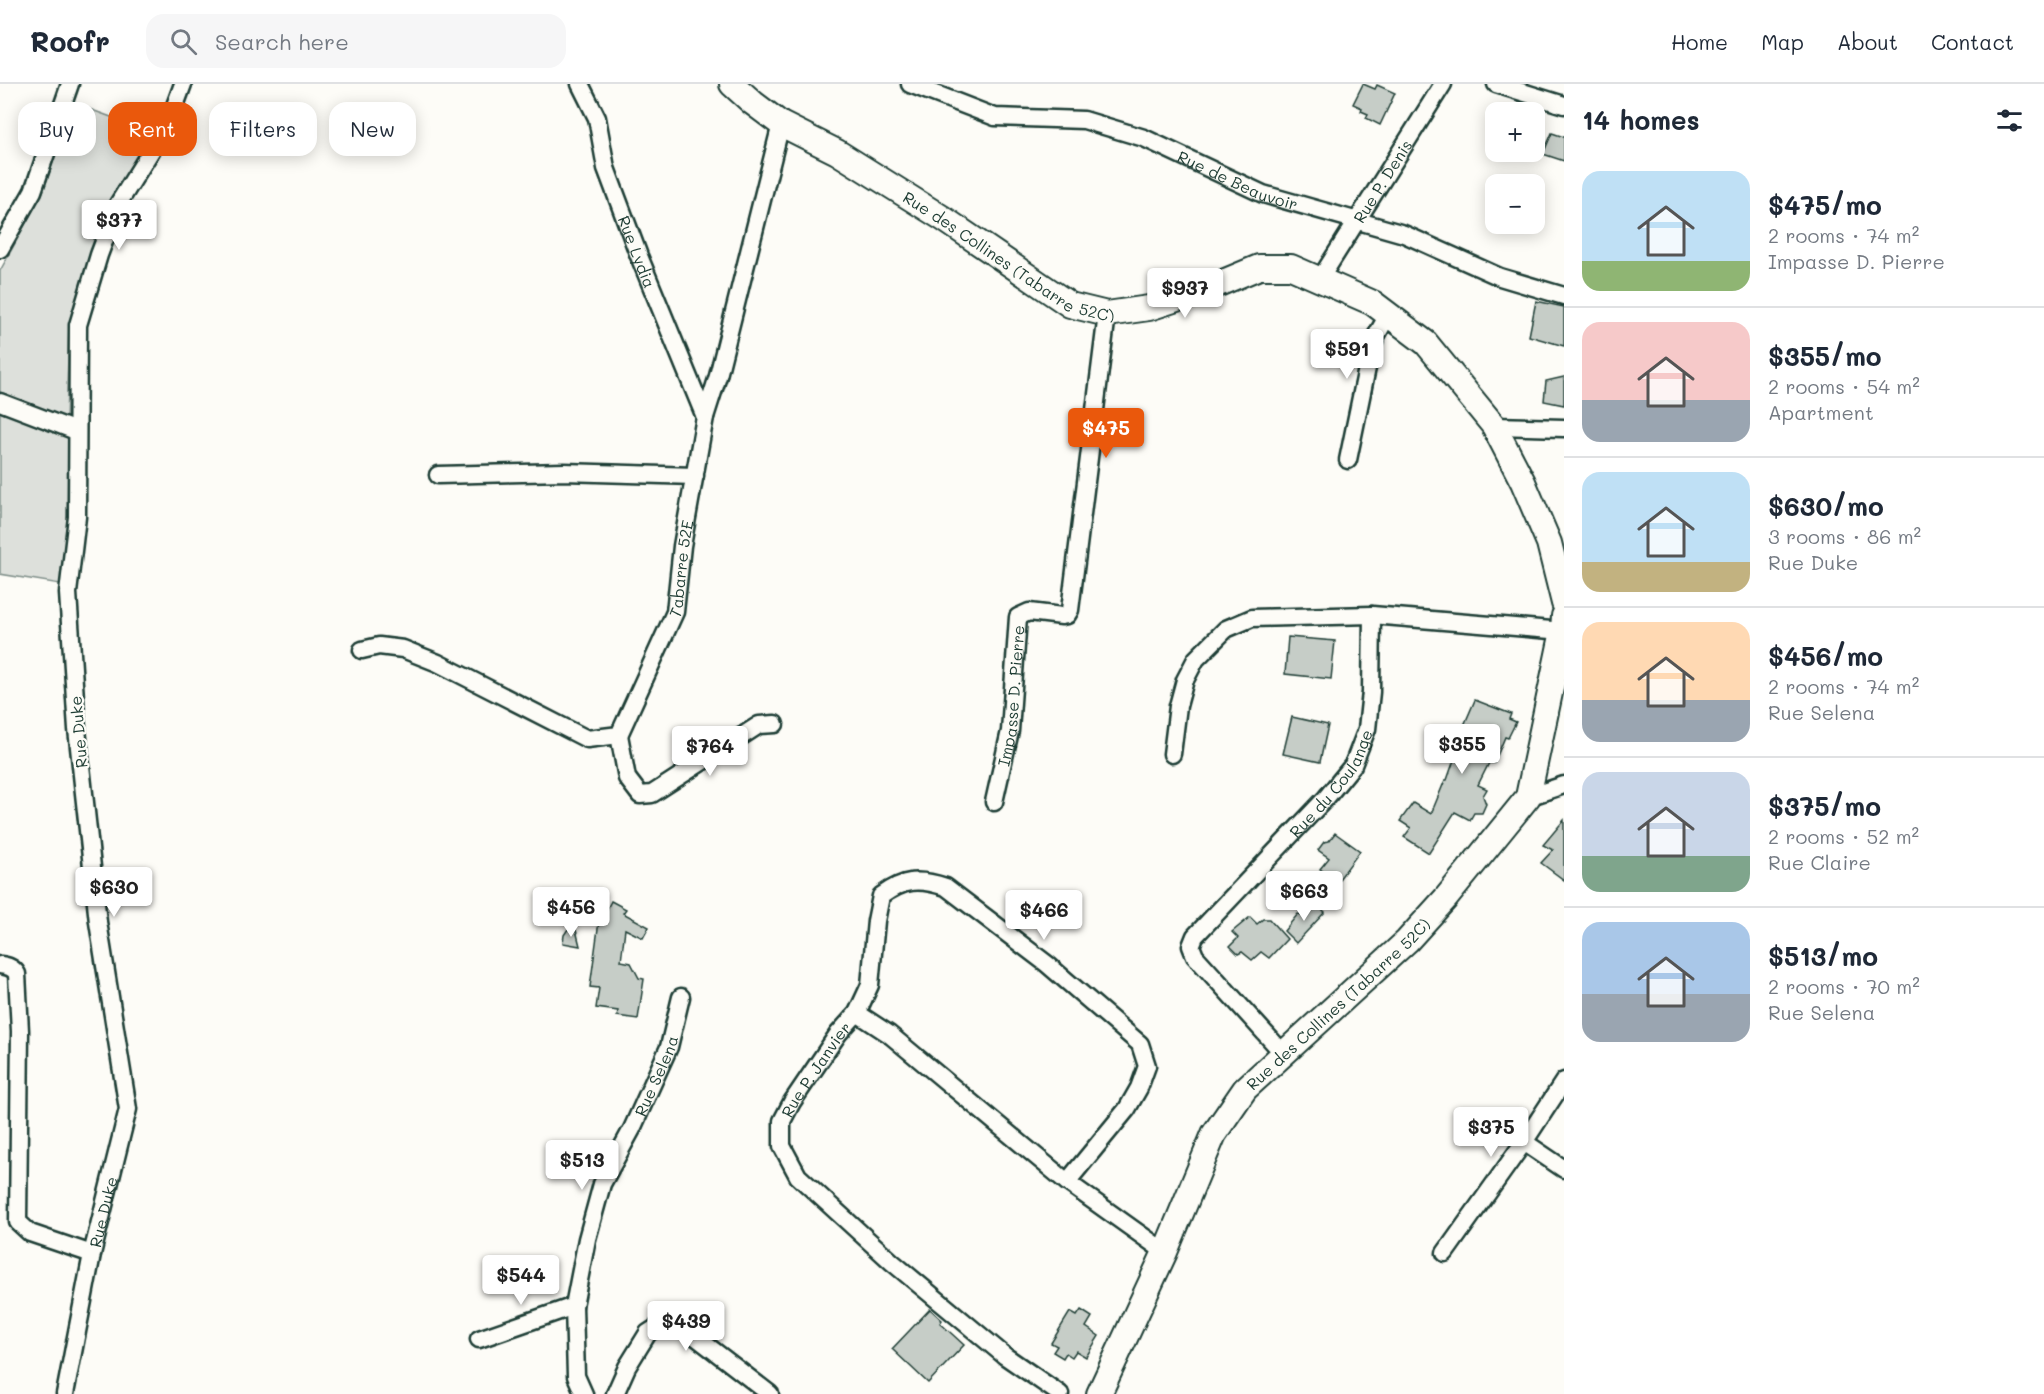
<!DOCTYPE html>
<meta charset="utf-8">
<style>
body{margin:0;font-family:Mali,sans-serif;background:#f6f6f7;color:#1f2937;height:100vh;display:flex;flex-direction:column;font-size:22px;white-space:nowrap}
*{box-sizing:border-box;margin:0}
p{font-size:20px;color:#747a83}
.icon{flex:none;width:33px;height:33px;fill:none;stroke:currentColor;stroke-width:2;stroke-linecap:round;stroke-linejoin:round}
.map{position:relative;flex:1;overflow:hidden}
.drawer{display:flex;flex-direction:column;background:#fff;width:480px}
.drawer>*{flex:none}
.banner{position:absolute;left:18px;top:18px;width:570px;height:54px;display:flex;gap:12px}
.fabs{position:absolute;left:1485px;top:18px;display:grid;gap:12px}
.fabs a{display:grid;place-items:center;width:60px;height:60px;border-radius:12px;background:#fff;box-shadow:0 3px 15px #0003;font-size:30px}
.price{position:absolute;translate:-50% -51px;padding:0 14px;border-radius:6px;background:#fff;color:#222;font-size:20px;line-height:39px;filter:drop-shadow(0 2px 3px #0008)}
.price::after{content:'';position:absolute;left:50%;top:36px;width:18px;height:14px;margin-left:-9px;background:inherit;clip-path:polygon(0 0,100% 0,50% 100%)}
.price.active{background:#ea580c;color:#fff}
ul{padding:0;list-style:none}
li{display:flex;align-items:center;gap:18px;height:150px;padding:0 18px}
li+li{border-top:2px solid #e0e1e3}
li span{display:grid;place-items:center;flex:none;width:168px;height:120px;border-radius:18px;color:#555}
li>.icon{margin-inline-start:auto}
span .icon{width:72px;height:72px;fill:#fffc;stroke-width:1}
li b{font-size:26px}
h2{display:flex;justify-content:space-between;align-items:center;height:72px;padding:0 18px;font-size:26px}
.tag{padding:0 21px;border-radius:18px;background:#fff;box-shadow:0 3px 15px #0003;font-size:21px;line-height:54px}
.tag.active{background:#ea580c;color:#fff}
header{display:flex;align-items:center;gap:36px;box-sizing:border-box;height:84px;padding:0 30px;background:#fff;border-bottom:2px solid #e0e1e3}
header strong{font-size:28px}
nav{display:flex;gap:33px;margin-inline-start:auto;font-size:21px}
.search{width:420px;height:54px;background:#f6f6f7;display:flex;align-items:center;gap:15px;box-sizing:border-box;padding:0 21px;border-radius:18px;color:#747a83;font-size:22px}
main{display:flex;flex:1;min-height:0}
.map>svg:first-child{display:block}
.green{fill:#dde0db;stroke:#7e8e88;stroke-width:1.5}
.building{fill:#c6cdc7;stroke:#1f3d34;stroke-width:1.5}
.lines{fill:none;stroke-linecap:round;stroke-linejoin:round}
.street-casing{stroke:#1f3d34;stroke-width:21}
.secondary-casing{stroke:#1f3d34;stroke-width:28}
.street{stroke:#fdfcf7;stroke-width:16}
.secondary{stroke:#fdfcf7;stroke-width:24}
.labels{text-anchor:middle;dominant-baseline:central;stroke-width:4.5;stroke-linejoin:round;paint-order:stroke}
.street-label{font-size:16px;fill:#1f3d34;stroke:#fdfcf7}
</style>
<header>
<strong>Roofr</strong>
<div class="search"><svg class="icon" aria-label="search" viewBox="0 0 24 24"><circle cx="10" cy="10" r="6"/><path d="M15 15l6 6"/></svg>Search here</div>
<nav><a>Home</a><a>Map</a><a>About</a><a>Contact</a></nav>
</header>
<main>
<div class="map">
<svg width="1564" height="1310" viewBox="0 0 1564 1310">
<rect width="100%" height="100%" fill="#fdfcf7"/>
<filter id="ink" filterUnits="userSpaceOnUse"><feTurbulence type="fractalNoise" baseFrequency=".0167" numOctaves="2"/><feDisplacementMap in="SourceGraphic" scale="12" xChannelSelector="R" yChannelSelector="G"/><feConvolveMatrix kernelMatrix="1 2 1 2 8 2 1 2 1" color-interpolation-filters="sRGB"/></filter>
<g filter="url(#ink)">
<g class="green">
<polygon points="73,19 149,47 114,117 69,239 66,337 0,309 0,187 43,108"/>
<polygon points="0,326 68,352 67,463 60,500 0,490"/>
</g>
<g class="building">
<polygon points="1363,0 1375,5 1377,1 1395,9 1380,41 1366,34 1368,30 1361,27 1362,24 1353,20"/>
<polygon points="1552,49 1564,53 1564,77 1543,70"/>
<polygon points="1536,217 1564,223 1564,262 1529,252"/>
<polygon points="1564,293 1564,321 1544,317 1546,297"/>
<polygon points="1288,553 1335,557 1331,595 1285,590"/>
<polygon points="1475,616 1511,630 1509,635 1516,638 1508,654 1505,653 1494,679 1489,679 1478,701 1487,705 1483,712 1486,720 1482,729 1474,729 1470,736 1455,728 1429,769 1404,753 1411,744 1400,737 1413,719 1431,730 1445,696 1447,696 1454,676 1450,674"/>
<polygon points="1292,633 1328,641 1320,678 1283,670"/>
<polygon points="1564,736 1564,796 1541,779 1553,766 1543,761"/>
<polygon points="1335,749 1360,767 1337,798 1320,785 1329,774 1318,766 1324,758 1329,757"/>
<polygon points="611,817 626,825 623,829 649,843 643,854 625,845 621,877 631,879 639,894 644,895 638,935 617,932 618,927 596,924 599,904 590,903 600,830 604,831"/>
<polygon points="1314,818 1325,828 1296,859 1284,847 1298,830 1302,831"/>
<polygon points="1250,833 1257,840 1263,835 1269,835 1287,855 1269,874 1261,868 1252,876 1242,868 1238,870 1230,862 1238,854 1232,848"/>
<polygon points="568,845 576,846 580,862 563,859 564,851"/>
<polygon points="930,1225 942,1236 940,1239 964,1261 928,1299 892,1265"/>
<polygon points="1081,1226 1092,1233 1086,1243 1099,1252 1086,1273 1076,1267 1072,1273 1066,1269 1063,1274 1053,1268 1057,1262 1051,1259 1070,1228 1077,1232"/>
</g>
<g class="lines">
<g class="street-casing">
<g id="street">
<path id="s1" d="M580,0L597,34L606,84L639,172L705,333"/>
<path id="s2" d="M910,0L995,33L1084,36L1144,54L1263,110L1404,150L1500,193L1564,212"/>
<polyline points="1496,0 1564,21"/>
<polyline points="0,165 33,107 70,0"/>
<path id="s3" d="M1320,195L1443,0"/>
<polyline points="0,318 76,347"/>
<polyline points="1494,342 1564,344"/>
<polyline points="1348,376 1367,284 1375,254 1388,231"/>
<polyline points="438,391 564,388 695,392"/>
<path id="s4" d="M362,566L379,562L403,565L438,579L587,655L619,651L675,528L682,462L705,333L718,292L781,40"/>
<polyline points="619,651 627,694 640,711 652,710 759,641 775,640"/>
<polyline points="1172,670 1178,622 1185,596 1196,575 1226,545 1252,534 1372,531 1563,547"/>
<polyline points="1528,713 1564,701"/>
<path id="s5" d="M994,718L1010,647L1018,533L1029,528L1062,532L1067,531L1070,526L1107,230"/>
<path d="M0,881C7,882 13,883 17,890L20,947L18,1138L30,1149L92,1170"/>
<polyline points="857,929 889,950 1067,1098 1165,1168"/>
<path id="s6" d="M1283,969L1195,872L1191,862L1195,852L1326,714L1353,681L1367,645L1371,608L1372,531"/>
<polyline points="1524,1058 1564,1085"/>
<polyline points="1445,1169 1524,1058 1564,997"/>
<polyline points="479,1255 574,1222"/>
<path id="s7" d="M65,1310L92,1170L128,1025L98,838L77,645L68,509L77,433L78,241L99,171L118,120L169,38L183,0"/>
<path id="s8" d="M584,1310L576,1292L574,1222L587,1155L602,1100L632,1045L669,963L681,913"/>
<polyline points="615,1310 627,1283 648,1249 662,1240 683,1243 770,1310"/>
<path id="s9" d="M1060,1310L1005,1272L892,1178L798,1092L782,1062V1037L792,1018L838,950L857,929L870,901L876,837L881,812C904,795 919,794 946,803L1047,880L1140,960L1147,982L1139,1004L1127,1025L1067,1098"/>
</g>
</g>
<g class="secondary-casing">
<g id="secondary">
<path id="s10" d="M732,0L753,19L781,40L837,68L944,135L1070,221L1107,230L1149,224L1204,206L1259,183H1291L1373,219L1426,259L1494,342L1523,398L1549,459L1564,519"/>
<path id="s11" d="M1099,1310L1165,1168L1214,1050L1245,1005L1407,857L1446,814L1528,713L1563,547L1564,532"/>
</g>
</g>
<use href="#street" class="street"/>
<use href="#secondary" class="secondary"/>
</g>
</g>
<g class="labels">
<g class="street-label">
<text stroke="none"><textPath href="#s2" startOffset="346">Rue de Beauvoir</textPath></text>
<text stroke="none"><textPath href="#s3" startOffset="116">Rue P. Denis</textPath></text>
<text stroke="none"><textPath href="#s10" startOffset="328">Rue des Collines (Tabarre 52C)</textPath></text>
<text stroke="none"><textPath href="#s1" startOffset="178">Rue Lydia</textPath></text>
<text stroke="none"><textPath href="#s4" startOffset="458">Tabarre 52E</textPath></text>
<text stroke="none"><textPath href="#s5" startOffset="108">Impasse D. Pierre</textPath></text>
<text transform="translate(78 648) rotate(-95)">Rue Duke</text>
<text stroke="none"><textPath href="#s6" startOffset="358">Rue du Coulange</textPath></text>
<text stroke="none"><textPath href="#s11" startOffset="465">Rue des Collines (Tabarre 52C)</textPath></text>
<text stroke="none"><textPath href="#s9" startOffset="462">Rue P. Janvier</textPath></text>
<text stroke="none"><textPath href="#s8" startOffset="336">Rue Selena</textPath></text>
<text stroke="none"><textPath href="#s7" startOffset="186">Rue Duke</textPath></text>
</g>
</g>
</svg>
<div class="fabs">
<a>+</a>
<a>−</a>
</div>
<b class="price" style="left:119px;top:167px">$377</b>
<b class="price" style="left:1185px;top:235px">$937</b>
<b class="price" style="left:1347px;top:296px">$591</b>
<b class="price active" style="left:1106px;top:375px">$475</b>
<b class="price" style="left:1462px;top:691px">$355</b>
<b class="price" style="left:710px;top:693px">$764</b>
<b class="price" style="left:114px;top:834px">$630</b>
<b class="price" style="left:1304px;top:838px">$663</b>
<b class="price" style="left:571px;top:854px">$456</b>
<b class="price" style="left:1044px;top:857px">$466</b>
<b class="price" style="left:1491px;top:1074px">$375</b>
<b class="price" style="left:582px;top:1107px">$513</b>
<b class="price" style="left:521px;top:1222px">$544</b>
<b class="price" style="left:686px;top:1268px">$439</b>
<div class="banner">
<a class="tag">Buy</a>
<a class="tag active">Rent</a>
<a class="tag">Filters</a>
<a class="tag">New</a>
</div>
</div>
<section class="drawer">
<h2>14 homes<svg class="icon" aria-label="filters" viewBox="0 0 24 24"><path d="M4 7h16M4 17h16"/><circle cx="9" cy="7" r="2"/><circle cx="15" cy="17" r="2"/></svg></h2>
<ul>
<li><span style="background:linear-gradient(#bfe0f5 75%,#8fb573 0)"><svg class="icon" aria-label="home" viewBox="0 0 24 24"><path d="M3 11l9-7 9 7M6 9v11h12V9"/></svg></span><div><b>$475/mo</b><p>2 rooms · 74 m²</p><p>Impasse D. Pierre</p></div></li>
<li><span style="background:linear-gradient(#f6c9c9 65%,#9aa5b1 0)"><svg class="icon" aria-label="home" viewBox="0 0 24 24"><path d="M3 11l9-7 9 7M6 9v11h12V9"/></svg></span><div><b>$355/mo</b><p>2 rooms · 54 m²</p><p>Apartment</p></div></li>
<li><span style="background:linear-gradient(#bfe0f5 75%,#c2b280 0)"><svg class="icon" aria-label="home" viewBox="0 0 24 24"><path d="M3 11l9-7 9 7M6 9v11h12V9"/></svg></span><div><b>$630/mo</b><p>3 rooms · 86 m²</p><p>Rue Duke</p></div></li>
<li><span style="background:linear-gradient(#ffd9b3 65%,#9aa5b1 0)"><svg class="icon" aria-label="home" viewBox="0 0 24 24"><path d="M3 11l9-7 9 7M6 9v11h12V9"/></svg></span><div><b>$456/mo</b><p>2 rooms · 74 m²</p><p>Rue Selena</p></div></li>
<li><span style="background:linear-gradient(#c9d6e8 70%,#7fa58c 0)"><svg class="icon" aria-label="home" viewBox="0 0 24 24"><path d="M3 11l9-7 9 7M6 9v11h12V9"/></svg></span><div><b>$375/mo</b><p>2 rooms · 52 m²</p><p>Rue Claire</p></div></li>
<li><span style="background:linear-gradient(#a9c7e8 60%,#9aa5b1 0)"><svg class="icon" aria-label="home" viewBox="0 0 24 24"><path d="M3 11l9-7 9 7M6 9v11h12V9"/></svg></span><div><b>$513/mo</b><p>2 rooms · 70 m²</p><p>Rue Selena</p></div></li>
</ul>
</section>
</main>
